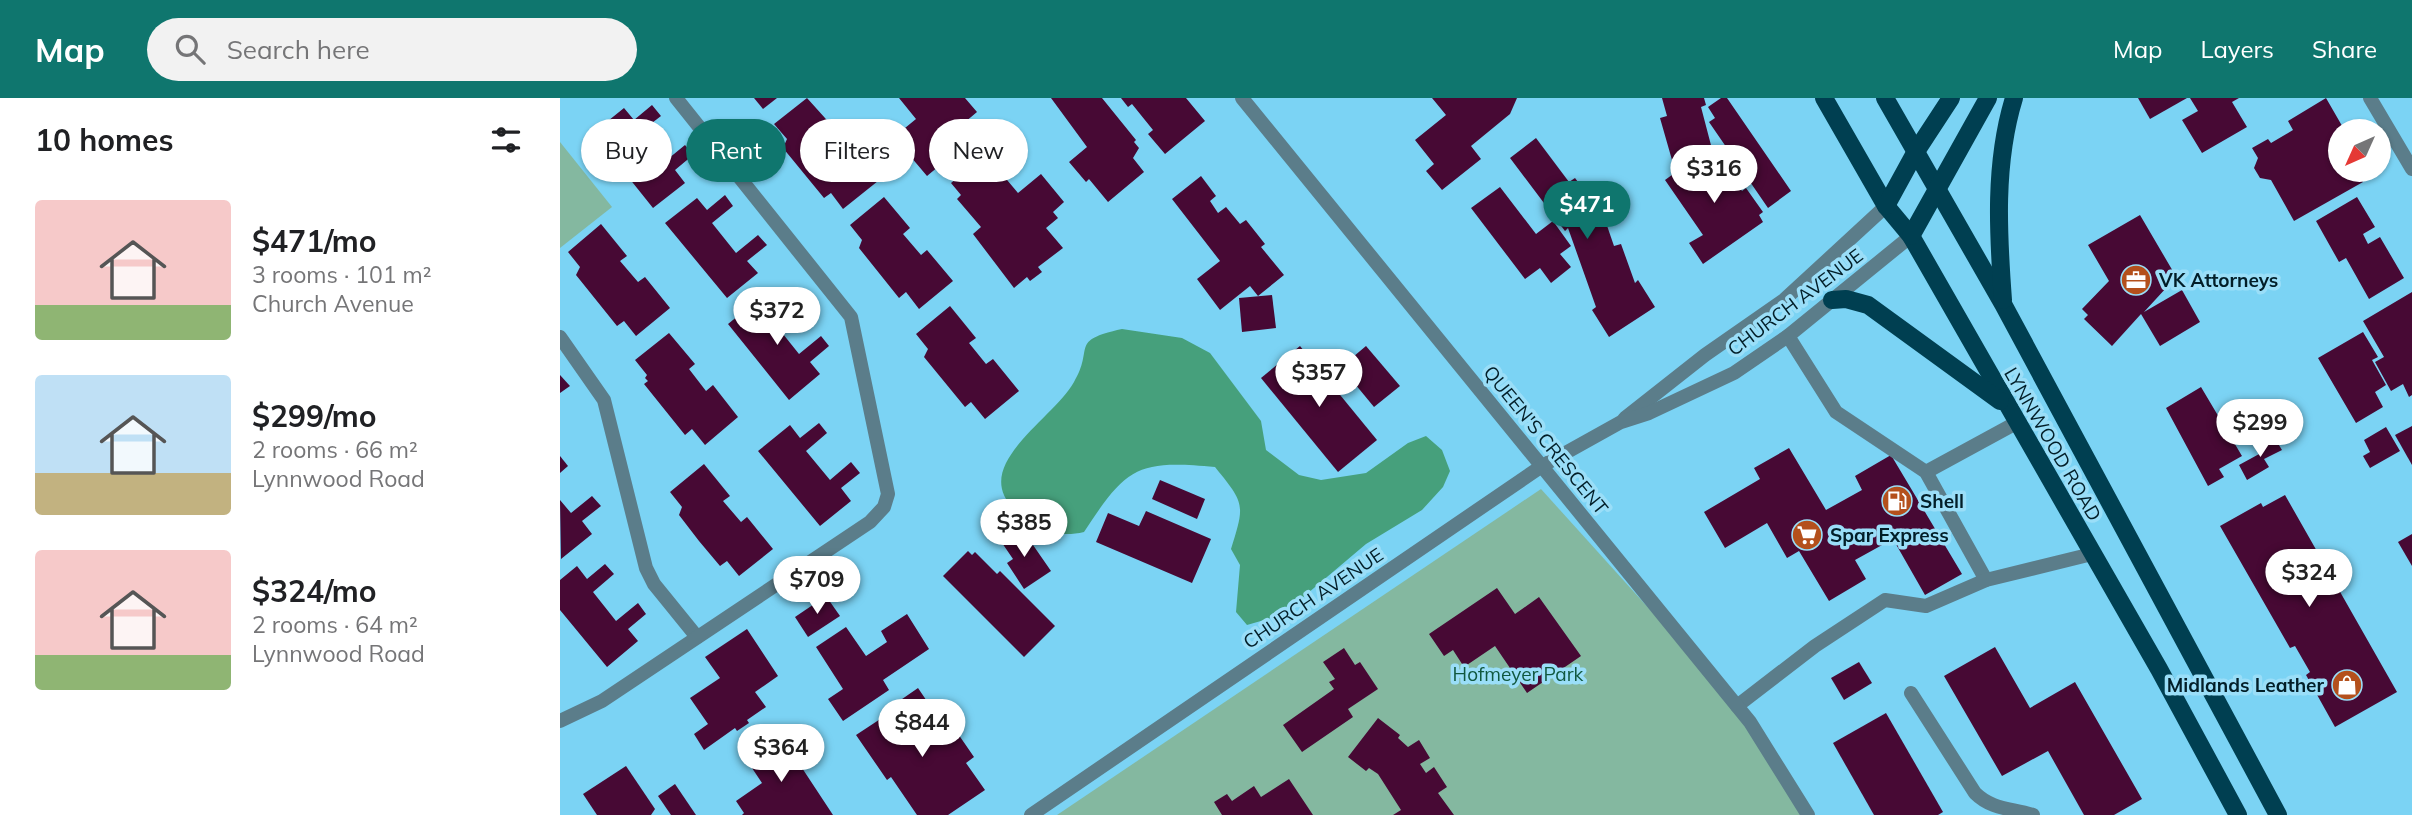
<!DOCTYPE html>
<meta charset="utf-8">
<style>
body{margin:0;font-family:Mulish,sans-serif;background:#f2f2f2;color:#202124;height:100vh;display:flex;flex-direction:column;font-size:26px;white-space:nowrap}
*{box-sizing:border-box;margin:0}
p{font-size:23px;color:#757577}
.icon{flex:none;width:38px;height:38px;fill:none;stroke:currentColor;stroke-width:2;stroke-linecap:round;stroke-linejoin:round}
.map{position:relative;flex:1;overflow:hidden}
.panel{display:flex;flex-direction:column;background:#fff;width:560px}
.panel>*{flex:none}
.banner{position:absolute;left:21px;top:21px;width:665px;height:63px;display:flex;gap:14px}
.needle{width:46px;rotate:225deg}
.fabs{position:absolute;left:1768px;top:21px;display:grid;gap:14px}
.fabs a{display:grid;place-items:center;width:63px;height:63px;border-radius:50%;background:#fff;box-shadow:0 2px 5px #0004;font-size:35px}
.price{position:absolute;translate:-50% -60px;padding:0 16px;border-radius:24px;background:#fff;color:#222;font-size:23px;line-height:46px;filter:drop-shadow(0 2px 4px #0008)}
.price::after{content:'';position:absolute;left:50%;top:42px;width:21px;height:16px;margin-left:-10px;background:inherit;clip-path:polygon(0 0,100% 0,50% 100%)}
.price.selected{background:#0f766e;color:#fff}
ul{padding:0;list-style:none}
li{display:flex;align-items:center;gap:21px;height:175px;padding:0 35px}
li span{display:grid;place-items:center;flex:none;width:196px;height:140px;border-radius:7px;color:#555}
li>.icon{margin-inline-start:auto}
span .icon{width:84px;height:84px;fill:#fffc;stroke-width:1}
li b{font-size:30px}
h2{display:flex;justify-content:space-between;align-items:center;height:84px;padding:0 35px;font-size:30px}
.pill{padding:0 24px;border-radius:32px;background:#fff;box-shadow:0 2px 5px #0004;font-size:24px;line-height:63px}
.pill.selected{background:#0f766e;color:#fff}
header{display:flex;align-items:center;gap:42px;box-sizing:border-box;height:98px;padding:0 35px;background:#0f766e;color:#fff}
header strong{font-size:33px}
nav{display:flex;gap:38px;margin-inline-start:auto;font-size:24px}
.search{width:490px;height:63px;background:#f2f2f2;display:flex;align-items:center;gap:18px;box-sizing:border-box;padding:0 24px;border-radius:38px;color:#757577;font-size:26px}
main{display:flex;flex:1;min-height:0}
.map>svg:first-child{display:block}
.green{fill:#84b8a0}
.forest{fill:#46a07c}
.building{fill:#470934}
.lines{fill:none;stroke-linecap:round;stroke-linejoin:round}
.lane{stroke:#5b7d8a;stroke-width:14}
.street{stroke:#5b7d8a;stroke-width:14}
.primary{stroke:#003f51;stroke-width:18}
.labels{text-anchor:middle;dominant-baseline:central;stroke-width:7;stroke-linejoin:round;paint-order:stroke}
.poi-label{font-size:19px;font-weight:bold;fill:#021e28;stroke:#9adef8;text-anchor:start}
.street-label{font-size:19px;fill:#021e28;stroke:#9adef8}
.park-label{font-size:19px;fill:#11583f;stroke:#9adef8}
</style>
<header>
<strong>Map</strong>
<div class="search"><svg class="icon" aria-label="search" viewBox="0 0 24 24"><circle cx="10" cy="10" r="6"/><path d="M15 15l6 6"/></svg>Search here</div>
<nav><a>Map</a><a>Layers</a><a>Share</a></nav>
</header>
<main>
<section class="panel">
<h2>10 homes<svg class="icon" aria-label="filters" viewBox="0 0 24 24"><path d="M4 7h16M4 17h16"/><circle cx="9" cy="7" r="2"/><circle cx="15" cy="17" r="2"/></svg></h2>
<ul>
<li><span style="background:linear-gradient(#f6c9c9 75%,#8fb573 0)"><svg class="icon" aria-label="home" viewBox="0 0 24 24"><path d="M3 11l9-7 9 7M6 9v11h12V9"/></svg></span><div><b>$471/mo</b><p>3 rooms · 101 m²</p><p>Church Avenue</p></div></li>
<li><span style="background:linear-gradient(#bfe0f5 70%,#c2b280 0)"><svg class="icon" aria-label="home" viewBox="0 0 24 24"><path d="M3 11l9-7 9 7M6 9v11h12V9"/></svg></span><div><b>$299/mo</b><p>2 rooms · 66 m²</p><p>Lynnwood Road</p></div></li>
<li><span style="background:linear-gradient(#f6c9c9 75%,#8fb573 0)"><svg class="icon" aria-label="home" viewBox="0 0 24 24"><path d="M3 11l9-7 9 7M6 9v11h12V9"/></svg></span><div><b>$324/mo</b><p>2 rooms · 64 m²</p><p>Lynnwood Road</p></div></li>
</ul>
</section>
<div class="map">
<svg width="1852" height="717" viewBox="0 0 1852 717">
<rect width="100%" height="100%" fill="#7bd3f4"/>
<g class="green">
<polygon points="0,44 52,109 0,150"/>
<polygon points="981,391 1177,608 1242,717 497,717"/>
</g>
<path class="forest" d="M562,231L622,240L650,255L701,323L706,352L739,377L761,382L806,375L848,345L866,338L882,352L890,373L883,389L862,412L806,446L722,517L687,527L676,514L680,467L671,451C685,406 685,406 655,369C578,362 567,368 524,434C503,439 486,435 468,423C396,374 489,327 514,284C535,249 508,243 562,231Z"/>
<g class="building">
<polygon points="194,0 217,0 203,11"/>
<polygon points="247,0 274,30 268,35 285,57 291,51 318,83 283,111 271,95 264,100 223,50 227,41 214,26"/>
<polygon points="339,0 405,0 417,14 380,45 391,58 367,78 334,39 356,21"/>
<polygon points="491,0 542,0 576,42 574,44 579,50 573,60 584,74 548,104 529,81 526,84 509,64 527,49"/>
<polygon points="561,0 626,0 645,23 605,56 588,36 593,32 572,6 568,9"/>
<polygon points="872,0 957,0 950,16 911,48 921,61 882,92 866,73 874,66 855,42 886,17"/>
<polygon points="1102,0 1144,0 1146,7 1141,9 1152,51 1112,62 1100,20 1107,18"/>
<polygon points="1161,0 1167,0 1231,93 1208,110 1149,24 1155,20 1148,9"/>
<polygon points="1578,0 1627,0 1590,21"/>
<polygon points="1630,0 1679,0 1672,4 1687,29 1642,55 1622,22 1638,13"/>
<polygon points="1766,0 1785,33 1780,33 1780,43 1769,49 1776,62 1780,60 1780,72 1796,72 1803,84 1734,123 1711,82 1700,80 1694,70 1698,60 1692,50 1708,41 1711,45 1733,32 1728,23"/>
<polygon points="92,7 101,18 79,35 103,65 125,47 133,57 115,72 125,85 93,110 33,35 64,10 74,22"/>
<polygon points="976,40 1009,84 1015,80 1036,108 1030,112 1035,118 1043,116 1054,148 1061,146 1075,185 1078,182 1095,209 1049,239 1032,212 1036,209 1008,130 1005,133 950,60"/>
<polygon points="426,57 458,95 481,76 504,104 493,114 498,120 486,130 503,150 478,169 482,174 470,183 467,179 454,190 413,136 421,129 397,101 401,97 391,85"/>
<polygon points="1157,57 1182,93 1186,90 1203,114 1199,117 1203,124 1143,166 1129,145 1143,137 1105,82 1138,58 1144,66"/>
<polygon points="641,78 656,98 650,103 658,115 666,109 680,126 686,122 705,146 701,149 724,177 698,198 690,188 660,212 637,181 660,163 612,101"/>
<polygon points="940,89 976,136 993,123 1011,148 1000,156 1011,169 991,185 980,170 965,181 911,110"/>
<polygon points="165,97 173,108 152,125 176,155 198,137 207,147 187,163 198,175 167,200 105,125 137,100 147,112"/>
<polygon points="324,99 350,130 343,136 361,157 367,152 393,183 359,211 346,194 339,200 299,150 302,142 290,127"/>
<polygon points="1797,99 1815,129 1803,136 1808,146 1820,139 1844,180 1809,201 1786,160 1779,164 1756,123"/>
<polygon points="1580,117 1614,175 1602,182 1607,189 1584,214 1622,192 1640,224 1600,248 1581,216 1552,248 1524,221 1528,217 1522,211 1549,183 1528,147"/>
<polygon points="41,126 67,158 60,163 78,184 85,179 110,210 76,238 64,223 57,228 16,177 20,169 8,154"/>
<polygon points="1852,194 1852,297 1849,299 1843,286 1831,293 1815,264 1824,259 1803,223"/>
<polygon points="712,197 716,230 682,234 679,200"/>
<polygon points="228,198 236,209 215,226 239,256 261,238 269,248 250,264 260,276 229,302 168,226 199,201 209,213"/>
<polygon points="390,208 416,240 409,245 426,266 433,261 459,293 425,321 411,304 405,309 364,259 368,251 356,236"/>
<polygon points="1803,234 1818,259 1812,262 1826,287 1815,294 1823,309 1796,325 1758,260"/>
<polygon points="109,235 135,266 129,271 146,293 153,287 178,319 145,347 132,331 125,337 84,286 88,283 85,280 87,277 75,262"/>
<polygon points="740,248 817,342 778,374 701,280"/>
<polygon points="806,248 840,288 814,309 781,269"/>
<polygon points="0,277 10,288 0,295"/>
<polygon points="1641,289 1682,358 1659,371 1664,379 1648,388 1606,310"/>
<polygon points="259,325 267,335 246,353 270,382 291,364 300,375 281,390 291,403 260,428 198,353 230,327 240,340"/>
<polygon points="1852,328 1852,367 1835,337"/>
<polygon points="1826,329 1840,353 1810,370 1803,358 1810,354 1804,342"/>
<polygon points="1714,339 1722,352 1704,361 1709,369 1687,382 1679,367 1701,355 1697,349"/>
<polygon points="1229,350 1266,412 1302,392 1295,378 1331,357 1402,476 1365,497 1333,441 1295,462 1306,481 1269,503 1239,453 1227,460 1207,425 1165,450 1144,414 1200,381 1194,370"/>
<polygon points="0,358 8,368 0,375"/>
<polygon points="144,366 170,398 163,403 181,424 187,419 213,451 179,478 167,463 160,468 139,443 119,417 122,409 110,394"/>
<polygon points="600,382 645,401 637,421 592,401"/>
<polygon points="1725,397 1837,594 1775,629 1746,577 1750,574 1735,548 1730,550 1660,428 1701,405 1703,409"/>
<polygon points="32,398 41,408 22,423 32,436 1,461 0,402 11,415"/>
<polygon points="586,413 651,441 632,485 536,444 548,415 579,428"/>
<polygon points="454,428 469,450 473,447 491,473 464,491 447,465 453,461 438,439"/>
<polygon points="1852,436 1852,468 1838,444"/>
<polygon points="408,453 412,457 415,454 437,476 440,473 495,528 464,559 383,478"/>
<polygon points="45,466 54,476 33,494 56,523 78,505 86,516 68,531 78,543 47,569 0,512 0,482 17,468 27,481"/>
<polygon points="937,490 955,516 979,499 1021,558 967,595 935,548 904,569 893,552 884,558 869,536"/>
<polygon points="266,498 280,518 248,539 235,519"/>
<polygon points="347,516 369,551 323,582 329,592 283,623 268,601 283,591 256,549 286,529 306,558 327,544 321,533"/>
<polygon points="187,531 218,578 195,594 206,609 187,622 189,625 177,633 175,630 144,652 134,636 148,626 130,600 160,580 145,559"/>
<polygon points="1435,549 1470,610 1515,584 1582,701 1554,717 1524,717 1488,653 1442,678 1384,578"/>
<polygon points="784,550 795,567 800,564 818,591 788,611 793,619 742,654 723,627 774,591 769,584 775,581 763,564"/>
<polygon points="1299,564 1312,585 1284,602 1271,580"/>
<polygon points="358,590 377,618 354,634 365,650 394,630 414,659 406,665 425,692 388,717 357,717 331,679 327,682 296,637 334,612 332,608"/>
<polygon points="1326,615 1383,714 1378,717 1314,717 1273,645"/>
<polygon points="818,620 840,637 838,640 848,649 859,642 870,660 860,666 866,675 874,669 887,689 878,695 894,717 833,717 841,712 818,676 809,670 806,673 788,659"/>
<polygon points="219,635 273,717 182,717 184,715 176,703 202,685 184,658"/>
<polygon points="66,668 95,711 91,717 37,717 23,696"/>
<polygon points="729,681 753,717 662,717 654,704 667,696 672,703 694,688 701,699"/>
<polygon points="115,686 136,717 111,717 98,698"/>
</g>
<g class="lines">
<g class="lane">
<polyline points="1228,238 1276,314 1366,374 1426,482"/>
<polyline points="1366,374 1456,325"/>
<path d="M1351,595L1415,695C1432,712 1452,710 1473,717"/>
<polyline points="1177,608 1255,548 1325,502 1366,508 1426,482 1532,456"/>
</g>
<g class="street">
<polyline points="682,0 1190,624 1248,717"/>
<polyline points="1810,0 1852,71"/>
<polyline points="0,239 44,302 86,470 94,486 137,539"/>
<polyline points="1065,320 1145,257 1224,202 1326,108"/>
<polyline points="0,623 42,603 310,424 324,409 328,396 291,219 116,0"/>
<polyline points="471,717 982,368 1061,324 1089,315 1174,275 1228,238 1351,138"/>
</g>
<g class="primary">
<polyline points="1264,0 1326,108 1351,138 1599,571 1678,717"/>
<polyline points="1325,0 1443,206 1718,717"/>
<polyline points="1326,108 1355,55 1391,0"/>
<polyline points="1351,138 1428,0"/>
<polyline points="1272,202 1286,201 1308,207 1440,303"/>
<path d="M1443,202C1438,135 1434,65 1454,0"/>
</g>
</g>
<defs>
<g id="office-disc" transform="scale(1.575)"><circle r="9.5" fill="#b4501c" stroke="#9adef8"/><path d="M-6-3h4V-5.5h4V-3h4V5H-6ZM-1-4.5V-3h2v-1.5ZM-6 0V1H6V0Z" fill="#fff"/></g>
<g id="fuel-disc" transform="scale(1.575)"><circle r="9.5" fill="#b4501c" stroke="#9adef8"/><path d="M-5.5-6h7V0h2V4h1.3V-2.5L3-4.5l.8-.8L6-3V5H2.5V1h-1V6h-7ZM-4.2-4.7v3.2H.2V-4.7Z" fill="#fff"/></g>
<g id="supermarket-disc" transform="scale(1.575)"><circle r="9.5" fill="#b4501c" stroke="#9adef8"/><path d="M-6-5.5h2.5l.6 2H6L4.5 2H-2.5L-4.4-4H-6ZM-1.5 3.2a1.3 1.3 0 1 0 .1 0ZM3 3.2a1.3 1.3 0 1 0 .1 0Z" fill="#fff"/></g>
<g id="shop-disc" transform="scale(1.575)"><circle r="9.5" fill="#b4501c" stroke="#9adef8"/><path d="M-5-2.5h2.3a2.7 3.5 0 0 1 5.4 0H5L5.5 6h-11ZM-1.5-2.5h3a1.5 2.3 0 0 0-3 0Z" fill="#fff"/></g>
</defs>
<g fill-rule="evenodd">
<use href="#office-disc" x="1576" y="182"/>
<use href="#fuel-disc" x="1337" y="403"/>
<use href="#supermarket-disc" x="1247" y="437"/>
<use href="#shop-disc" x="1787" y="587"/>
</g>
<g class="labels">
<g class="poi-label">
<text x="1599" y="182">VK Attorneys</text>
<text x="1360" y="403">Shell</text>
<text x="1270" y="437">Spar Express</text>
<text x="1764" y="587" text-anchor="end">Midlands Leather</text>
</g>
<g class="street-label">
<text transform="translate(1235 204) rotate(-37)">CHURCH AVENUE</text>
<text transform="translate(986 342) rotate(51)">QUEEN'S CRESCENT</text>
<text transform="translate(1493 346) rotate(60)">LYNNWOOD ROAD</text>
<text transform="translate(753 500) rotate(-34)">CHURCH AVENUE</text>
</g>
<g class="park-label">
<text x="958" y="576">Hofmeyer Park</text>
</g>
</g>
</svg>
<div class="fabs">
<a><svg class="needle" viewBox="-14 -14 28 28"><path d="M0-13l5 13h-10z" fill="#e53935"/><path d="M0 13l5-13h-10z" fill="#757577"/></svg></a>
</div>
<b class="price" style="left:1154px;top:107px">$316</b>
<b class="price selected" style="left:1027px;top:143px">$471</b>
<b class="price" style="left:217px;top:249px">$372</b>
<b class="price" style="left:759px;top:311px">$357</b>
<b class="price" style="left:1700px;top:361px">$299</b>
<b class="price" style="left:464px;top:461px">$385</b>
<b class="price" style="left:1749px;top:511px">$324</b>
<b class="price" style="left:257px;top:518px">$709</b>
<b class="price" style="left:362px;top:661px">$844</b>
<b class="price" style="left:221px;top:686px">$364</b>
<div class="banner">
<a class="pill">Buy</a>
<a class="pill selected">Rent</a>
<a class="pill">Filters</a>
<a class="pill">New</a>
</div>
</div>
</main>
